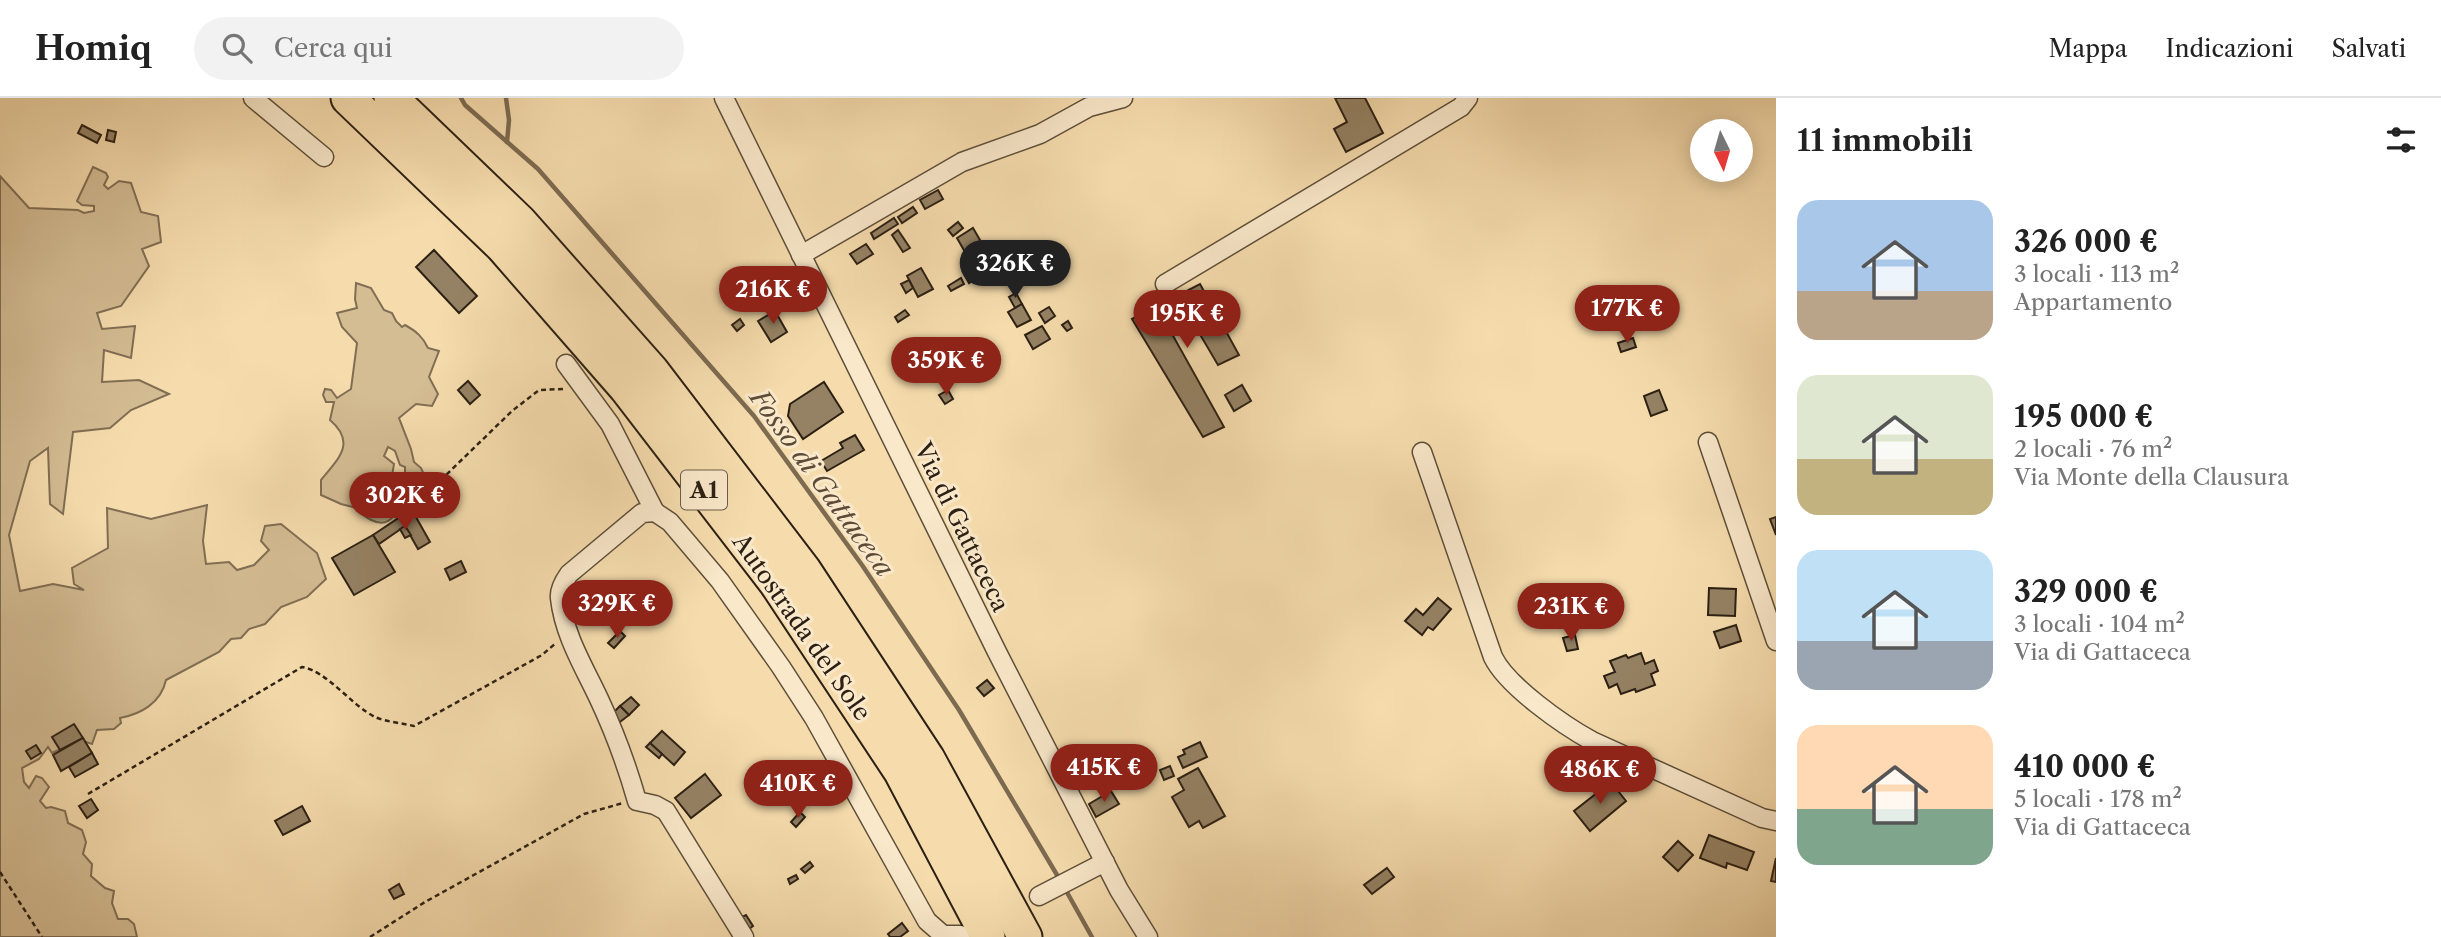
<!DOCTYPE html>
<html lang="it">
<meta charset="utf-8">
<style>
body{margin:0;font-family:"Libre Caslon Text",serif;background:#f2f2f2;color:#222;height:100vh;display:flex;flex-direction:column;font-size:26px;white-space:nowrap}
*{box-sizing:border-box;margin:0}
p{font-size:23px;color:#767676}
.icon{flex:none;width:38px;height:38px;fill:none;stroke:currentColor;stroke-width:2;stroke-linecap:round;stroke-linejoin:round}
.map{position:relative;flex:1;overflow:hidden}
.panel{display:flex;flex-direction:column;background:#fff;width:665px}
.panel>*{flex:none}
.needle{width:46px;rotate:175deg}
.controls{position:absolute;left:1690px;top:21px;display:grid;gap:14px}
.controls a{display:grid;place-items:center;width:63px;height:63px;border-radius:50%;background:#fff;box-shadow:0 4px 18px #0003;font-size:35px}
.price{position:absolute;translate:-50% -60px;padding:0 16px;border-radius:24px;background:#8f2418;color:#fff;font-size:23px;line-height:46px;filter:drop-shadow(0 2px 4px #0008)}
.price::after{content:'';position:absolute;left:50%;top:42px;width:21px;height:16px;margin-left:-10px;background:inherit;clip-path:polygon(0 0,100% 0,50% 100%)}
.price.current{background:#222;color:#fff}
ul{padding:0;list-style:none}
li{display:flex;align-items:center;gap:21px;height:175px;padding:0 21px}
li span{display:grid;place-items:center;flex:none;width:196px;height:140px;border-radius:21px;color:#555}
li>.icon{margin-inline-start:auto}
span .icon{width:84px;height:84px;fill:#fffc;stroke-width:1}
li b{font-size:30px}
h2{display:flex;justify-content:space-between;align-items:center;height:84px;padding:0 21px;font-size:30px}
header{display:flex;align-items:center;gap:42px;box-sizing:border-box;height:98px;padding:0 35px;background:#fff;border-bottom:2px solid #e0e0e0}
header strong{font-size:33px}
nav{display:flex;gap:38px;margin-inline-start:auto;font-size:24px}
.search{width:490px;height:63px;background:#f2f2f2;display:flex;align-items:center;gap:18px;box-sizing:border-box;padding:0 24px;border-radius:38px;color:#767676;font-size:26px}
main{display:flex;flex:1;min-height:0}
.map>svg:first-child{display:block}
.green{fill:#d4bc93;stroke:#806e54;stroke-width:2}
.lines{fill:none;stroke-linecap:round;stroke-linejoin:round}
.stream{stroke:#7c6a51;stroke-width:4.5}
.building{fill:#958264;stroke:#2c2014;stroke-width:2}
.minor-casing{stroke:#5e4f3a;stroke-width:21}
.motorway-casing{stroke:#2c2014;stroke-width:37}
.path{stroke:#2c2014;stroke-width:2.5;stroke-dasharray:5 3.5;stroke-linecap:butt}
.minor{stroke:#f9e8ca;stroke-width:18}
.motorway{stroke:#f6dcad;stroke-width:33}
.labels{text-anchor:middle;dominant-baseline:central;stroke-width:6;stroke-linejoin:round;paint-order:stroke}
.shield{fill:#f9e8ca;stroke:#6a5c4b;stroke-width:2}
.shield-label{font-size:23px;font-weight:bold;fill:#2c2014}
.street-label{font-size:24px;fill:#2c2014;stroke:#f9e8ca}
.water-label{font-size:26px;font-style:italic;fill:#5b4b37;stroke:#f9e8ca}
</style>
<header>
<strong>Homiq</strong>
<div class="search"><svg class="icon" aria-label="search" viewBox="0 0 24 24"><circle cx="10" cy="10" r="6"/><path d="M15 15l6 6"/></svg>Cerca qui</div>
<nav><a>Mappa</a><a>Indicazioni</a><a>Salvati</a></nav>
</header>
<main>
<div class="map">
<svg width="1776" height="839" viewBox="0 0 1776 839">
<rect width="100%" height="100%" fill="#f6dcad"/>
<filter id="stains"><feTurbulence type="fractalNoise" baseFrequency=".00286" numOctaves="4"/><feColorMatrix values="0 0 0 0 .2 0 0 0 0 .09 0 0 0 0 .02 0 0 0 .5 -.17"/></filter>
<radialGradient id="worn" r=".72"><stop offset=".6" stop-color="#630" stop-opacity="0"/><stop offset="1" stop-color="#630" stop-opacity=".3"/></radialGradient>
<g class="green">
<path d="M93,69L106,75L108,79L104,87L108,91L119,83L131,85L141,114L158,118L161,144L142,151L149,168L121,208L97,215L102,231L135,228L131,260L104,252L102,284L139,282L169,296L131,312L110,330L73,334L63,416L50,406L48,350L30,363L9,437L20,493L53,486L84,492L74,486L72,470L108,450L107,410L151,421L207,407L203,443L206,466L229,464L237,472L254,467L269,452L261,443L265,428L281,426L317,455L326,481L307,499L281,509L265,526L249,531L241,540L231,541L219,554L166,582C161,605 141,616 120,620L121,625L114,631L97,632L92,646L80,642L52,655L48,649L39,661L22,670L24,684L29,690L36,678L42,680L49,689L40,703L46,710L51,709L65,713L68,725L82,732L86,744L83,756L92,766L91,778L105,790L114,793L112,805L118,821H128L134,826L137,839H0V78L29,110L78,112L84,115L94,113V108L82,107L77,103Z"/>
<path d="M356,185L371,190L384,212L392,215L396,223L402,229L405,227C416,233 423,239 428,250L439,253L429,279L438,296L432,308L416,306L399,320L411,351L414,364L421,370L430,389L429,398L422,400L405,383V369L400,367L395,353L388,349L384,358L394,366L392,378L400,409C396,413 393,421 388,423C378,429 362,418 357,410L341,406L321,397V382C338,361 357,345 330,322L334,304H326L323,297L325,291L331,292L337,300L351,291L357,245L342,229L337,215L357,210L355,201Z"/>
</g>
<g class="lines">
<g class="stream">
<polyline points="461,0 465,7 538,71 754,318 862,467 959,612 1060,782"/>
<polyline points="506,0 509,22 507,44"/>
<polyline points="1064,789 1092,839"/>
</g>
</g>
<g class="building">
<polygon points="1335,0 1365,0 1383,35 1346,54 1334,31 1347,24"/>
<polygon points="82,27 101,37 97,45 78,35"/>
<polygon points="108,32 116,34 114,44 106,42"/>
<polygon points="938,92 943,101 925,111 920,102"/>
<polygon points="913,109 917,115 902,125 898,119"/>
<polygon points="894,120 898,126 874,141 871,135"/>
<polygon points="958,124 963,130 953,138 948,132"/>
<polygon points="973,130 998,173 981,182 957,140"/>
<polygon points="898,132 910,150 903,154 892,137"/>
<polygon points="866,146 873,156 857,166 850,156"/>
<polygon points="1063,150 1067,156 1061,160 1057,154"/>
<polygon points="434,152 477,198 459,215 416,169"/>
<polygon points="921,170 933,191 918,199 907,178"/>
<polygon points="976,172 979,179 969,185 965,178"/>
<polygon points="799,173 803,179 792,186 789,179"/>
<polygon points="961,180 964,186 951,193 948,188"/>
<polygon points="909,182 913,190 906,195 901,186"/>
<polygon points="1200,186 1239,257 1218,267 1188,216 1167,227 1224,329 1203,339 1132,221"/>
<polygon points="784,192 788,200 772,208 768,201"/>
<polygon points="1016,195 1022,206 1015,210 1009,199"/>
<polygon points="1022,206 1031,222 1017,229 1008,214"/>
<polygon points="1049,209 1055,218 1045,225 1039,215"/>
<polygon points="905,212 909,217 898,224 895,219"/>
<polygon points="775,213 787,234 771,244 758,223"/>
<polygon points="740,221 744,227 737,233 732,227"/>
<polygon points="1068,223 1072,230 1067,233 1062,227"/>
<polygon points="1042,228 1050,241 1033,251 1025,237"/>
<polygon points="1633,240 1636,249 1621,254 1618,245"/>
<polygon points="468,283 480,297 470,306 458,292"/>
<polygon points="824,284 843,314 803,341 788,318 790,306"/>
<polygon points="1242,287 1251,303 1234,313 1225,297"/>
<polygon points="948,292 953,301 945,306 939,297"/>
<polygon points="1659,292 1667,312 1651,318 1644,298"/>
<polygon points="855,337 864,352 827,373 821,363 843,350 840,345"/>
<polygon points="412,412 430,444 418,451 400,419"/>
<polygon points="400,419 405,428 379,446 373,437"/>
<polygon points="1776,419 1776,437 1770,421"/>
<polygon points="405,428 411,437 405,440 400,431"/>
<polygon points="373,437 395,474 354,497 332,460"/>
<polygon points="461,463 466,474 450,482 445,471"/>
<polygon points="1709,490 1736,491 1735,518 1708,517"/>
<polygon points="1438,500 1451,511 1433,532 1428,529 1422,537 1405,523 1416,511 1423,517"/>
<polygon points="1736,527 1741,543 1720,550 1714,534"/>
<polygon points="620,533 625,538 614,550 608,545"/>
<polygon points="1575,537 1578,551 1567,553 1563,540"/>
<polygon points="1641,555 1645,566 1654,562 1658,573 1651,576 1655,587 1636,594 1635,591 1621,596 1617,586 1609,590 1604,578 1615,574 1610,563 1626,557 1628,560"/>
<polygon points="987,582 994,590 984,598 977,590"/>
<polygon points="631,599 639,607 629,617 620,608"/>
<polygon points="620,608 629,617 620,624 612,616"/>
<polygon points="74,626 83,640 60,652 52,639"/>
<polygon points="662,633 685,654 674,667 650,645"/>
<polygon points="83,640 92,655 61,673 53,657"/>
<polygon points="1200,644 1207,659 1183,670 1178,659 1185,656 1183,652"/>
<polygon points="650,645 662,656 659,660 646,649"/>
<polygon points="36,647 41,655 31,661 26,653"/>
<polygon points="92,655 98,666 75,679 69,669"/>
<polygon points="787,668 796,678 788,686 778,676"/>
<polygon points="1170,668 1174,678 1164,682 1160,672"/>
<polygon points="1198,670 1225,718 1203,730 1199,723 1189,729 1172,699 1184,692 1178,681"/>
<polygon points="705,676 721,697 691,720 675,700"/>
<polygon points="1611,684 1626,703 1590,733 1574,713"/>
<polygon points="1111,693 1119,706 1096,719 1089,706"/>
<polygon points="91,701 98,712 87,720 79,708"/>
<polygon points="302,708 310,723 283,737 275,723"/>
<polygon points="800,714 805,719 796,729 791,724"/>
<polygon points="1709,737 1754,754 1747,772 1727,765 1726,770 1700,760"/>
<polygon points="1678,743 1693,757 1678,773 1663,759"/>
<polygon points="1776,760 1776,784 1771,783"/>
<polygon points="810,764 813,768 805,775 801,771"/>
<polygon points="1387,770 1394,779 1372,796 1364,787"/>
<polygon points="796,777 798,781 790,786 788,781"/>
<polygon points="399,786 404,796 394,801 389,792"/>
<polygon points="746,817 753,828 749,831 742,819"/>
<polygon points="902,825 908,833 900,839 890,839 888,836"/>
</g>
<g class="lines">
<g class="minor-casing">
<g id="minor">
<polyline points="253,0 324,59"/>
<polyline points="724,0 997,554 1119,792 1148,839"/>
<polyline points="801,157 962,64 1040,36 1089,9 1123,0"/>
<polyline points="1165,186 1461,9 1468,0"/>
<polyline points="566,266 610,326 655,414"/>
<polyline points="1708,344 1776,543"/>
<path d="M1422,354L1493,559C1507,588 1563,627 1592,643L1762,720L1776,723"/>
<polyline points="1039,798 1105,764"/>
<path d="M744,839L666,713L655,707L637,703C627,668 615,635 599,601C584,569 564,537 560,500C559,491 564,483 569,476L642,415L655,414L670,424L720,483L781,569L814,620L927,823L943,837H961"/>
</g>
</g>
<g class="motorway-casing">
<g id="motorway">
<polyline points="348,0 502,148 626,290 776,485 901,674 988,839"/>
<polyline points="391,0 520,124 652,273 804,472 928,661 1025,839"/>
</g>
</g>
<g class="path">
<polyline points="438,416 438,387 444,379 512,313 539,292 563,291"/>
<path d="M88,696L302,569C327,573 351,607 375,619C386,624 402,625 414,628L542,557L556,545"/>
<polyline points="0,774 42,839"/>
<polyline points="370,839 425,804 584,716 623,705"/>
</g>
<use href="#minor" class="minor"/>
<use href="#motorway" class="motorway"/>
</g>
<g class="labels">
<rect class="shield" x="681" y="372.5" width="46" height="39" rx="5"/>
<g class="shield-label">
<text x="704" y="392">A1</text>
</g>
<g class="street-label">
<text transform="translate(962 429) rotate(64)">Via di Gattaceca</text>
<text transform="translate(802 529) rotate(55)">Autostrada del Sole</text>
</g>
<g class="water-label">
<text transform="translate(822 385) rotate(54)">Fosso di Gattaceca</text>
</g>
</g>
<rect width="100%" height="100%" filter="url(#stains)"/>
<rect width="100%" height="100%" fill="url(#worn)"/>
</svg>
<div class="controls">
<a><svg class="needle" viewBox="-14 -14 28 28"><path d="M0-13l5 13h-10z" fill="#e53935"/><path d="M0 13l5-13h-10z" fill="#767676"/></svg></a>
</div>
<b class="price current" style="left:1015px;top:202px">326K €</b>
<b class="price" style="left:773px;top:228px">216K €</b>
<b class="price" style="left:1627px;top:247px">177K €</b>
<b class="price" style="left:1187px;top:252px">195K €</b>
<b class="price" style="left:946px;top:299px">359K €</b>
<b class="price" style="left:405px;top:434px">302K €</b>
<b class="price" style="left:617px;top:542px">329K €</b>
<b class="price" style="left:1571px;top:545px">231K €</b>
<b class="price" style="left:1104px;top:706px">415K €</b>
<b class="price" style="left:1600px;top:708px">486K €</b>
<b class="price" style="left:798px;top:722px">410K €</b>
</div>
<section class="panel">
<h2>11 immobili<svg class="icon" aria-label="filters" viewBox="0 0 24 24"><path d="M4 7h16M4 17h16"/><circle cx="9" cy="7" r="2"/><circle cx="15" cy="17" r="2"/></svg></h2>
<ul>
<li><span style="background:linear-gradient(#a9c7e8 65%,#b9a48a 0)"><svg class="icon" aria-label="home" viewBox="0 0 24 24"><path d="M3 11l9-7 9 7M6 9v11h12V9"/></svg></span><div><b>326 000 €</b><p>3 locali · 113 m²</p><p>Appartamento</p></div></li>
<li><span style="background:linear-gradient(#dfe7d0 60%,#c2b280 0)"><svg class="icon" aria-label="home" viewBox="0 0 24 24"><path d="M3 11l9-7 9 7M6 9v11h12V9"/></svg></span><div><b>195 000 €</b><p>2 locali · 76 m²</p><p>Via Monte della Clausura</p></div></li>
<li><span style="background:linear-gradient(#bfe0f5 65%,#9aa5b1 0)"><svg class="icon" aria-label="home" viewBox="0 0 24 24"><path d="M3 11l9-7 9 7M6 9v11h12V9"/></svg></span><div><b>329 000 €</b><p>3 locali · 104 m²</p><p>Via di Gattaceca</p></div></li>
<li><span style="background:linear-gradient(#ffd9b3 60%,#7fa58c 0)"><svg class="icon" aria-label="home" viewBox="0 0 24 24"><path d="M3 11l9-7 9 7M6 9v11h12V9"/></svg></span><div><b>410 000 €</b><p>5 locali · 178 m²</p><p>Via di Gattaceca</p></div></li>
</ul>
</section>
</main>
